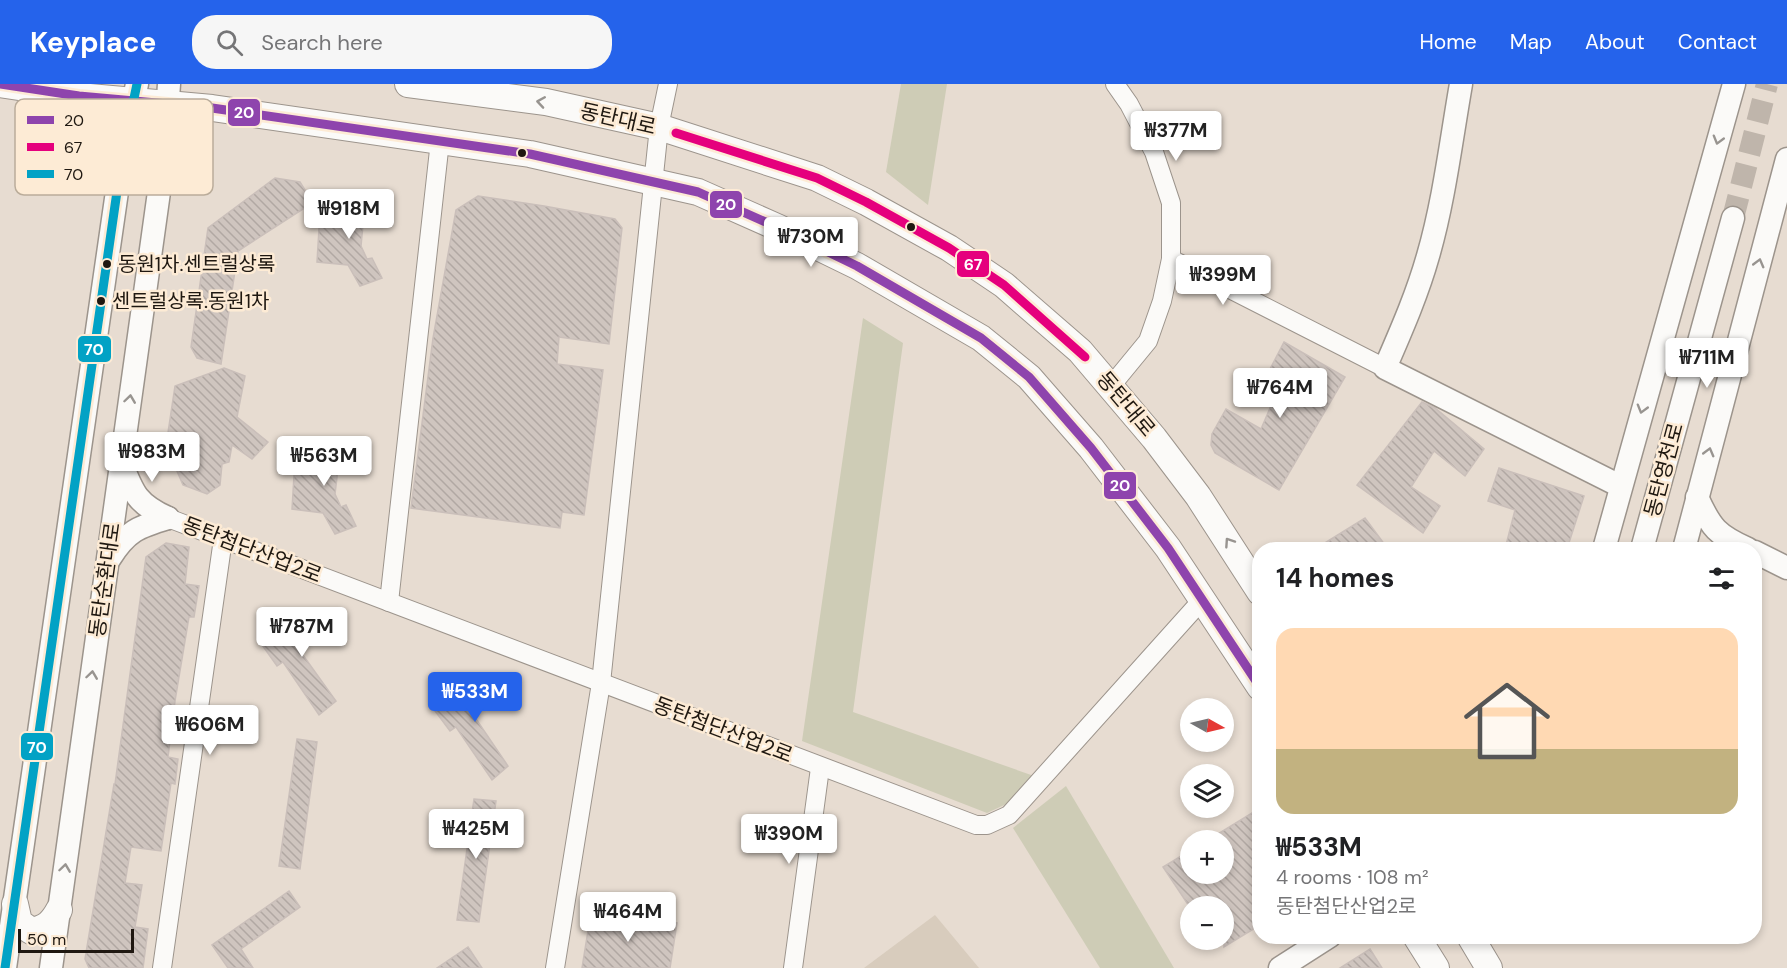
<!DOCTYPE html>
<meta charset="utf-8">
<style>
body{margin:0;font-family:"DM Sans","Noto Sans KR",sans-serif;background:#f6f6f6;color:#202124;height:100vh;display:flex;flex-direction:column;font-size:22px;white-space:nowrap}
*{box-sizing:border-box;margin:0}
p{font-size:20px;color:#757577}
.icon{flex:none;width:33px;height:33px;fill:none;stroke:currentColor;stroke-width:2;stroke-linecap:round;stroke-linejoin:round}
.map{position:relative;flex:1;overflow:hidden}
.sheet{position:absolute;left:1252px;top:458px;width:510px;height:402px;display:flex;flex-direction:column;background:#fff;border-radius:24px;box-shadow:0 3px 9px #0003}
.sheet>*{flex:none}
.needle{width:39px;rotate:98deg}
.controls{position:absolute;left:1180px;top:614px;display:grid;gap:12px}
.controls a{display:grid;place-items:center;width:54px;height:54px;border-radius:50%;background:#fff;box-shadow:0 3px 9px #0003;font-size:30px}
.scale{position:absolute;left:18px;bottom:15px;width:116px;box-sizing:border-box;padding-left:6px;border:3px solid #1f1811;border-top:0;font-size:16px;line-height:21px;white-space:nowrap;color:#1f1811;-webkit-text-stroke:4px #fdebd5;paint-order:stroke}
.price{position:absolute;translate:-50% -51px;padding:0 14px;border-radius:6px;background:#fff;color:#222;font-size:20px;line-height:39px;filter:drop-shadow(0 2px 3px #0008)}
.price::after{content:'';position:absolute;left:50%;top:36px;width:18px;height:14px;margin-left:-9px;background:inherit;clip-path:polygon(0 0,100% 0,50% 100%)}
.price.on{background:#2563eb;color:#fff}
ul{padding:0;list-style:none}
li{display:grid;align-content:center;gap:12px;height:318px;padding:0 24px}
li span{display:grid;place-items:center;height:186px;border-radius:18px;color:#555}
li>.icon{margin-inline-start:auto}
span .icon{width:108px;height:108px;fill:#fffc;stroke-width:1}
li b{font-size:26px}
h2{display:flex;justify-content:space-between;align-items:center;height:72px;padding:0 24px;font-size:26px}
header{display:flex;align-items:center;gap:36px;box-sizing:border-box;height:84px;padding:0 30px;background:#2563eb;color:#fff}
header strong{font-size:28px}
nav{display:flex;gap:33px;margin-inline-start:auto;font-size:21px}
.search{width:420px;height:54px;background:#f6f6f6;display:flex;align-items:center;gap:15px;box-sizing:border-box;padding:0 21px;border-radius:24px;color:#757577;font-size:22px}
.map>svg:first-child{display:block}
.industrial{fill:#d8ccbd}
.green{fill:#ceccb6}
.building{fill:url(#building-back-hatch);stroke:#cabfba;stroke-width:1.5}
.lines{fill:none;stroke-linecap:round;stroke-linejoin:round}
.tertiary-tunnel{stroke:#bfb5ab;stroke-width:22;stroke-dasharray:22 11;stroke-linecap:butt}
.minor-casing{stroke:#9c948c;stroke-width:20}
.tertiary-casing{stroke:#9c948c;stroke-width:25}
.secondary-casing{stroke:#9c948c;stroke-width:28}
.minor{stroke:#fbfaf8;stroke-width:18}
.tertiary{stroke:#fbfaf8;stroke-width:22}
.secondary{stroke:#fbfaf8;stroke-width:26}
.bus-1-casing{stroke:#fdebd5;stroke-width:14}
.bus-2-casing{stroke:#fdebd5;stroke-width:14}
.bus-3-casing{stroke:#fdebd5;stroke-width:14}
.bus-1{stroke:#8e44ad;stroke-width:9}
.bus-2{stroke:#e5007d;stroke-width:9}
.bus-3{stroke:#02a2c5;stroke-width:9}
.oneway{stroke:#989490}
.bus-dot{fill:#1f1811;stroke:#fdebd5;stroke-width:2}
.labels{text-anchor:middle;dominant-baseline:central;stroke-width:5;stroke-linejoin:round;paint-order:stroke}
.bus-label{font-size:20px;fill:#1f1811;stroke:#fdebd5;text-anchor:start}
.street-label{font-size:21px;fill:#1f1811;stroke:#fdebd5}
.key{fill:#fdebd5;stroke:#baac9a;stroke-width:1.5}
.key-label{font-size:16px;fill:#1f1811}
.line-badge{stroke:#fdebd5;stroke-width:2}
.badge-label{font-size:16px;text-anchor:middle;font-weight:bold;fill:#fff}
</style>
<header>
<strong>Keyplace</strong>
<div class="search"><svg class="icon" aria-label="search" viewBox="0 0 24 24"><circle cx="10" cy="10" r="6"/><path d="M15 15l6 6"/></svg>Search here</div>
<nav><a>Home</a><a>Map</a><a>About</a><a>Contact</a></nav>
</header>
<div class="map">
<svg width="1787" height="884" viewBox="0 0 1787 884">
<defs>
<pattern id="building-back-hatch" width="6" height="6" patternUnits="userSpaceOnUse" patternTransform="scale(1.5)"><rect width="6" height="6" fill="#cfc5bf"/><path d="M-1 5l2 2M0 0l6 6M5-1l2 2" fill="none" stroke="#b1a8a3"/></pattern>
</defs>
<rect width="100%" height="100%" fill="#e7dcd1"/>
<polygon class="industrial" points="935,831 979,884 864,884"/>
<g class="green">
<polygon points="901,0 947,0 928,121 886,88"/>
<polygon points="863,234 903,259 853,628 1034,692 1019,714 987,729 802,657"/>
<polygon points="1066,702 1174,884 1100,884 1013,744"/>
</g>
<g class="building">
<polygon points="275,94 300,98 305,106 306,123 238,167 221,280 197,274 191,263 208,144"/>
<polygon points="372,109 388,124 375,138 364,130 361,162 367,175 372,174 382,194 360,202 348,181 317,178 320,128 352,130"/>
<polygon points="478,112 544,122 615,135 622,144 609,260 559,253 557,280 603,286 584,431 562,428 560,444 411,424 433,254 456,126"/>
<polygon points="1284,258 1345,293 1279,406 1215,369 1211,361 1212,350 1226,325 1261,345 1282,296 1268,289"/>
<polygon points="224,284 245,292 237,333 268,358 252,375 232,361 229,378 222,380 220,401 207,410 183,401 166,362 175,302"/>
<polygon points="1422,318 1435,324 1484,365 1465,392 1434,367 1411,403 1440,422 1423,449 1357,401"/>
<polygon points="347,356 363,371 349,385 339,377 335,410 341,423 346,421 356,442 335,450 323,429 292,425 295,375 327,378"/>
<polygon points="1499,384 1584,412 1567,465 1505,465 1515,426 1488,417"/>
<polygon points="1365,434 1388,465 1315,465"/>
<polygon points="166,459 189,463 185,500 199,502 194,533 189,533 175,617 168,673 178,675 175,700 171,699 161,767 131,763 125,799 142,801 135,843 148,845 143,884 89,884 85,875 114,700 115,700 146,473"/>
<polygon points="313,525 328,546 300,567 336,617 319,631 283,578 277,582 262,561"/>
<polygon points="486,591 501,612 474,632 508,682 492,696 456,643 450,647 435,627"/>
<polygon points="297,655 317,658 300,785 279,782"/>
<polygon points="474,715 496,717 479,838 457,836"/>
<polygon points="1260,724 1260,841 1224,863 1224,822 1189,822 1163,783 1191,766 1191,789 1224,789 1224,756 1208,756"/>
<polygon points="289,807 300,823 241,865 253,884 228,884 212,861"/>
<polygon points="591,828 677,839 670,884 582,884"/>
<polygon points="468,863 482,884 437,884"/>
<polygon points="1370,865 1382,884 1340,884"/>
</g>
<g class="lines">
<polyline class="tertiary-tunnel" points="1733,134 1767,0"/>
<g class="minor-casing">
<g id="minor">
<polyline points="1115,0 1129,20 1154,68 1171,119 1171,175"/>
<polyline points="1111,302 1148,257 1162,217 1171,175 1385,284"/>
<polyline points="168,434 976,741 987,741 1009,731 1202,516"/>
<polyline points="389,518 440,57"/>
<polyline points="162,884 223,455"/>
<polyline points="555,884 601,599 659,43 668,0"/>
<polyline points="793,884 820,684"/>
</g>
</g>
<g class="tertiary-casing">
<g id="tertiary">
<path d="M1461,0C1451,57 1444,117 1428,172C1417,211 1401,247 1385,284L1620,402"/>
<path d="M121,378C133,409 137,420 168,434"/>
<path d="M1697,413C1711,444 1717,451 1748,465"/>
<polyline points="1604,465 1734,0"/>
<polyline points="1642,465 1733,134"/>
<polyline points="1684,465 1787,75"/>
<polyline points="1755,468 1787,484"/>
<path d="M110,474C127,447 138,443 168,434"/>
<polyline points="5,884 123,66 137,0"/>
<polyline points="51,884 164,72 169,0"/>
<polyline points="1280,884 1330,852"/>
</g>
</g>
<g class="secondary-casing">
<g id="secondary">
<polyline points="0,0 79,12 212,24 530,70 698,108 779,144 857,182 981,254 1029,293 1091,364 1168,464 1260,603"/>
<polyline points="408,0 546,18 659,43 817,94 866,118 949,164 1004,201 1080,267 1154,354 1198,412 1260,508"/>
<path d="M15,820L19,838L31,847C46,844 52,839 59,826"/>
<polyline points="1416,852 1436,884"/>
<polyline points="1470,852 1489,884"/>
</g>
</g>
<use href="#minor" class="minor"/>
<use href="#tertiary" class="tertiary"/>
<use href="#secondary" class="secondary"/>
<g class="bus-1-casing">
<polyline id="bus-1" points="0,0 79,12 212,24 530,70 698,108 779,144 857,182 981,254 1029,293 1091,364 1168,464 1260,603"/>
</g>
<g class="bus-2-casing">
<polyline id="bus-2" points="676,49 817,94 866,118 949,164 1004,201 1085,273"/>
</g>
<g class="bus-3-casing">
<polyline id="bus-3" points="5,884 123,66 137,0"/>
</g>
<use href="#bus-1" class="bus-1"/>
<use href="#bus-2" class="bus-2"/>
<use href="#bus-3" class="bus-3"/>
</g>
<defs><path id="oneway-chevron" d="M-2-3.5L2.5 0L-2 3.5" fill="none" stroke-width="1.6" stroke-linecap="round" stroke-linejoin="round" transform="scale(1.5)"/></defs>
<g class="oneway">
<use href="#oneway-chevron" transform="translate(541 18) rotate(-171)"/>
<use href="#oneway-chevron" transform="translate(1718 56) rotate(106)"/>
<use href="#oneway-chevron" transform="translate(1759 179) rotate(-75)"/>
<use href="#oneway-chevron" transform="translate(130 315) rotate(-82)"/>
<use href="#oneway-chevron" transform="translate(1642 325) rotate(106)"/>
<use href="#oneway-chevron" transform="translate(1709 368) rotate(-75)"/>
<use href="#oneway-chevron" transform="translate(1229 458) rotate(-124)"/>
<use href="#oneway-chevron" transform="translate(92 591) rotate(-82)"/>
<use href="#oneway-chevron" transform="translate(65 784) rotate(-82)"/>
</g>
<g class="bus-dot">
<circle cx="522" cy="69" r="5"/>
<circle cx="911" cy="143" r="5"/>
<circle cx="107" cy="180" r="5"/>
<circle cx="101" cy="217" r="5"/>
</g>
<g class="labels">
<g class="bus-label">
<text x="118" y="180">동원1차.센트럴상록</text>
<text x="112" y="217">센트럴상록.동원1차</text>
</g>
<g class="street-label">
<text transform="translate(618 35) rotate(13)">동탄대로</text>
<text transform="translate(1126 320) rotate(50)">동탄대로</text>
<text transform="translate(1664 386) rotate(-75)">동탄영천로</text>
<text transform="translate(252 466) rotate(21)">동탄첨단산업2로</text>
<text transform="translate(105 496) rotate(-82)">동탄순환대로</text>
<text transform="translate(723 646) rotate(21)">동탄첨단산업2로</text>
</g>
</g>
<rect x="15" y="15" width="198" height="96" rx="9" class="key"/>
<rect x="27" y="32" width="27" height="8" fill="#8e44ad"/>
<rect x="27" y="59" width="27" height="8" fill="#e5007d"/>
<rect x="27" y="86" width="27" height="8" fill="#02a2c5"/>
<g class="key-label">
<text x="64" y="42">20</text>
<text x="64" y="69">67</text>
<text x="64" y="96">70</text>
</g>
<g class="line-badge">
<rect x="227" y="14" width="34" height="29" rx="6" fill="#8e44ad"/>
<rect x="709" y="106" width="34" height="29" rx="6" fill="#8e44ad"/>
<rect x="956" y="166" width="34" height="28" rx="6" fill="#e5007d"/>
<rect x="77" y="251" width="35" height="28" rx="6" fill="#02a2c5"/>
<rect x="1103" y="387" width="34" height="29" rx="6" fill="#8e44ad"/>
<rect x="20" y="648" width="34" height="29" rx="6" fill="#02a2c5"/>
</g>
<g class="badge-label">
<text x="244" y="34">20</text>
<text x="726" y="126">20</text>
<text x="973" y="186">67</text>
<text x="94" y="271">70</text>
<text x="1120" y="407">20</text>
<text x="37" y="669">70</text>
</g>
</svg>
<div class="controls">
<a><svg class="needle" viewBox="-14 -14 28 28"><path d="M0-13l5 13h-10z" fill="#e53935"/><path d="M0 13l5-13h-10z" fill="#757577"/></svg></a>
<a><svg class="icon" aria-label="layers" viewBox="0 0 24 24"><path d="M12 4l9 5-9 5-9-5zM3 14l9 5 9-5"/></svg></a>
<a>+</a>
<a>−</a>
</div>
<div class="scale">50 m</div>
<b class="price" style="left:1176px;top:78px">₩377M</b>
<b class="price" style="left:349px;top:156px">₩918M</b>
<b class="price" style="left:811px;top:184px">₩730M</b>
<b class="price" style="left:1223px;top:222px">₩399M</b>
<b class="price" style="left:1707px;top:305px">₩711M</b>
<b class="price" style="left:1280px;top:335px">₩764M</b>
<b class="price" style="left:152px;top:399px">₩983M</b>
<b class="price" style="left:324px;top:403px">₩563M</b>
<b class="price" style="left:302px;top:574px">₩787M</b>
<b class="price on" style="left:475px;top:639px">₩533M</b>
<b class="price" style="left:210px;top:672px">₩606M</b>
<b class="price" style="left:476px;top:776px">₩425M</b>
<b class="price" style="left:789px;top:781px">₩390M</b>
<b class="price" style="left:628px;top:859px">₩464M</b>
<section class="sheet">
<h2>14 homes<svg class="icon" aria-label="filters" viewBox="0 0 24 24"><path d="M4 7h16M4 17h16"/><circle cx="9" cy="7" r="2"/><circle cx="15" cy="17" r="2"/></svg></h2>
<ul>
<li><span style="background:linear-gradient(#ffd9b3 65%,#c2b280 0)"><svg class="icon" aria-label="home" viewBox="0 0 24 24"><path d="M3 11l9-7 9 7M6 9v11h12V9"/></svg></span><div><b>₩533M</b><p>4 rooms · 108 m²</p><p>동탄첨단산업2로</p></div></li>
</ul>
</section>
</div>
